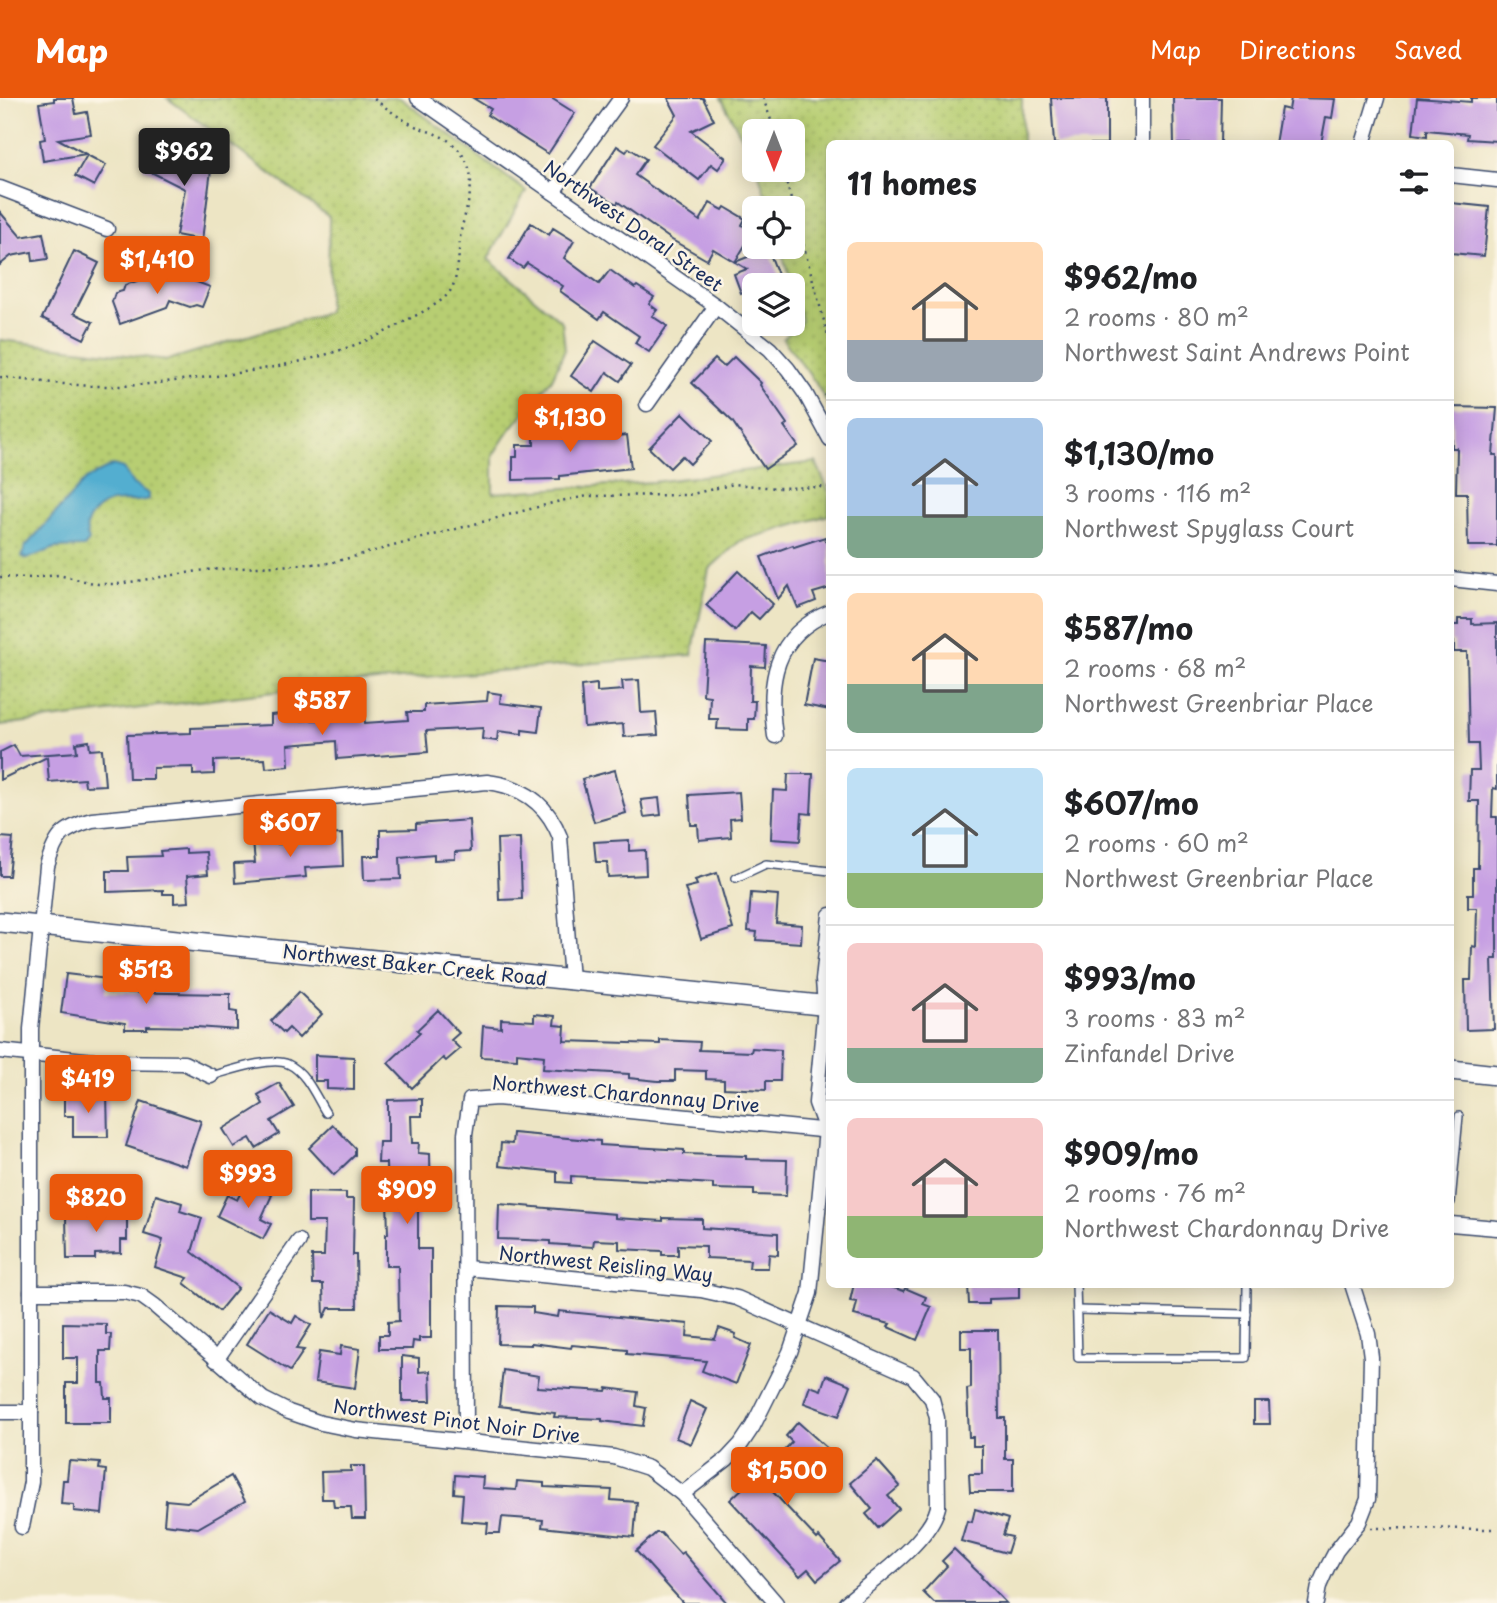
<!DOCTYPE html>
<meta charset="utf-8">
<style>
body{margin:0;font-family:"Playpen Sans",sans-serif;background:#f6f6f6;color:#202124;height:100vh;display:flex;flex-direction:column;font-size:26px;white-space:nowrap}
*{box-sizing:border-box;margin:0}
p{font-size:23px;color:#757577}
.icon{flex:none;width:38px;height:38px;fill:none;stroke:currentColor;stroke-width:2;stroke-linecap:round;stroke-linejoin:round}
.map{position:relative;flex:1;overflow:hidden}
.sheet{position:absolute;left:826px;top:42px;width:628px;height:1148px;display:flex;flex-direction:column;background:#fff;border-radius:10px;box-shadow:0 4px 18px #0003}
.sheet>*{flex:none}
.needle{width:46px;rotate:180deg}
.fabs{position:absolute;left:742px;top:21px;display:grid;gap:14px}
.fabs a{display:grid;place-items:center;width:63px;height:63px;border-radius:10px;background:#fff;box-shadow:0 4px 18px #0003;font-size:35px}
.price{position:absolute;translate:-50% -60px;padding:0 16px;border-radius:7px;background:#ea580c;color:#fff;font-size:23px;line-height:46px;filter:drop-shadow(0 2px 4px #0008)}
.price::after{content:'';position:absolute;left:50%;top:42px;width:21px;height:16px;margin-left:-10px;background:inherit;clip-path:polygon(0 0,100% 0,50% 100%)}
.price.on{background:#222;color:#fff}
ul{padding:0;list-style:none}
li{display:flex;align-items:center;gap:21px;height:175px;padding:0 21px}
li+li{border-top:2px solid #e0e0e0}
li span{display:grid;place-items:center;flex:none;width:196px;height:140px;border-radius:10px;color:#555}
li>.icon{margin-inline-start:auto}
span .icon{width:84px;height:84px;fill:#fffc;stroke-width:1}
li b{font-size:30px}
h2{display:flex;justify-content:space-between;align-items:center;height:84px;padding:0 21px;font-size:30px}
header{display:flex;align-items:center;gap:42px;box-sizing:border-box;height:98px;padding:0 35px;background:#ea580c;color:#fff}
header strong{font-size:33px}
nav{display:flex;gap:38px;margin-inline-start:auto;font-size:24px}
.map>svg:first-child{display:block}
.grass{fill:url(#grass-dots);stroke:#697e68;stroke-width:2}
.water{fill:#52aed0;stroke:#366e97;stroke-width:2}
.building{fill:#c69fe3}
.lines{fill:none;stroke-linecap:round;stroke-linejoin:round}
.service-casing{stroke:#3a4a6d;stroke-width:10}
.minor-casing{stroke:#3a4a6d;stroke-width:17}
.secondary-casing{stroke:#3a4a6d;stroke-width:22}
.path{stroke:#3a4a6d;stroke-width:2.5;stroke-dasharray:2 5;stroke-linecap:butt}
.service{stroke:#fff;stroke-width:7}
.minor{stroke:#fff;stroke-width:14}
.secondary{stroke:#fff;stroke-width:19}
.labels{text-anchor:middle;dominant-baseline:central;stroke-width:5;stroke-linejoin:round;paint-order:stroke}
.street-label{font-size:19px;fill:#1b2f5e;stroke:#fcf5e5}
</style>
<header>
<strong>Map</strong>
<nav><a>Map</a><a>Directions</a><a>Saved</a></nav>
</header>
<div class="map">
<svg width="1497" height="1505" viewBox="0 0 1497 1505">
<defs>
<pattern id="grass-dots" width="8" height="8" patternUnits="userSpaceOnUse" patternTransform="scale(1.75)"><rect width="8" height="8" fill="#b7ce72"/><path d="M2 2h.1M6 6h.1" fill="none" stroke="#9db165" stroke-width="1.8" stroke-linecap="round"/></pattern>
</defs>
<rect width="100%" height="100%" fill="#fcf5e5"/>
<filter id="ink" filterUnits="userSpaceOnUse"><feTurbulence type="fractalNoise" baseFrequency=".0143" numOctaves="2"/><feDisplacementMap in="SourceGraphic" scale="14" xChannelSelector="R" yChannelSelector="G"/><feConvolveMatrix kernelMatrix="1 2 1 2 8 2 1 2 1" color-interpolation-filters="sRGB"/></filter>
<filter id="wash" filterUnits="userSpaceOnUse"><feTurbulence type="fractalNoise" baseFrequency=".00686" numOctaves="4" result="noise"/><feDisplacementMap in="SourceGraphic" scale="28" xChannelSelector="R" yChannelSelector="G"/><feGaussianBlur stdDeviation="1.57" result="paint"/><feColorMatrix in="noise" values="0 0 0 0 0 0 0 0 0 0 0 0 0 0 0 0 0 1.4 0 .05"/><feComposite in="paint" operator="in"/></filter>
<g filter="url(#wash)">
<rect width="100%" height="100%" fill="#ede5c4"/>
<g class="grass">
<polygon points="167,0 400,0 526,93 488,161 562,224 565,251 552,281 508,334 493,357 493,395 653,384 816,364 829,394 829,417 740,443 709,471 692,557 340,586 0,627 0,242 168,262 328,214 329,119"/>
<polygon points="721,0 1022,0 1022,45 830,46 829,308 815,284 783,241 802,223 780,149 793,149 793,110 769,110 758,72 793,72 793,33 754,33 754,62"/>
</g>
<path class="water" d="M113,367L123,370L133,386L149,396V401C125,408 111,395 92,417C85,425 85,433 89,443L84,449L55,450L27,461L22,459L25,449L86,381Z"/>
<g id="blocks">
<g class="building">
<polygon points="54,0 73,0 76,16 87,14 91,36 58,41 86,56 43,63 40,42 45,41 39,5 54,3"/>
<polygon points="473,0 551,0 575,15 548,56 487,17 491,11"/>
<polygon points="668,0 703,0 714,22 691,33 726,60 718,71 711,66 699,82 653,47 677,17"/>
<polygon points="1051,0 1107,0 1107,46 1054,46"/>
<polygon points="1173,0 1221,0 1220,46 1174,46"/>
<polygon points="1291,0 1335,1 1332,20 1326,19 1321,46 1275,46 1281,10 1289,12"/>
<polygon points="1417,0 1471,4 1471,0 1497,0 1497,43 1467,41 1468,36 1427,32 1427,38 1413,36"/>
<polygon points="155,46 211,72 202,142 176,137 185,91 143,70"/>
<polygon points="617,48 626,54 629,50 646,61 635,77 700,123 710,105 723,112 725,109 745,121 742,127 753,134 735,164 713,151 707,162 672,142 618,104 617,106 590,90"/>
<polygon points="87,57 106,67 94,88 75,78"/>
<polygon points="1451,105 1489,109 1484,158 1451,155"/>
<polygon points="0,114 21,139 43,135 48,161 33,163 32,154 11,158 0,167"/>
<polygon points="531,125 549,137 553,130 574,143 564,160 599,186 610,172 635,190 637,188 654,199 649,206 657,212 652,218 667,228 649,254 635,245 639,238 604,214 599,221 560,193 563,188 527,165 523,170 509,161"/>
<polygon points="768,151 782,187 754,187 754,191 741,195 734,176 747,171 735,164"/>
<polygon points="74,153 99,165 74,215 93,224 84,241 42,220"/>
<polygon points="165,172 210,189 202,209 196,207 190,209 170,202 167,209 120,226 112,204 115,195 123,193 125,187 154,177 162,180"/>
<polygon points="595,243 631,267 620,283 607,274 594,294 571,278"/>
<polygon points="734,259 761,285 760,287 787,326 784,328 798,348 765,371 732,323 692,285 715,261 724,269"/>
<polygon points="1452,309 1497,310 1493,357 1497,357 1497,448 1468,448 1467,395 1456,395 1457,350 1452,350"/>
<polygon points="683,315 712,343 690,366 682,358 670,370 649,350"/>
<polygon points="593,321 595,341 627,337 631,370 560,378 560,381 513,382 513,359 517,359 517,347 534,347 534,335 575,334 574,323"/>
<polygon points="825,439 826,444 830,443 830,490 813,495 816,503 798,510 789,488 778,501 761,459 793,447 794,449"/>
<polygon points="738,473 773,506 759,521 751,514 735,533 706,507"/>
<polygon points="1458,521 1472,521 1472,526 1497,525 1497,691 1493,690 1492,719 1497,719 1497,861 1492,861 1494,931 1466,932 1465,882 1471,882 1472,848 1476,849 1477,810 1468,810 1468,796 1473,796 1473,770 1478,770 1479,703 1469,703 1470,672 1479,672 1478,646 1469,646 1467,554 1454,554 1454,544 1451,544 1451,527 1458,527"/>
<polygon points="706,545 766,548 765,569 751,568 750,603 755,603 754,621 748,621 748,632 717,631 718,621 709,621 710,598 703,597"/>
<polygon points="813,560 830,563 830,612 804,607"/>
<polygon points="639,582 641,615 656,614 658,637 624,639 623,626 584,629 581,588 597,586 597,594 623,592 622,583"/>
<polygon points="488,594 501,596 500,605 541,610 538,634 522,632 522,636 498,633 497,643 482,641 483,630 426,633 428,654 337,661 336,643 288,647 289,668 266,670 265,661 214,663 214,676 193,677 193,669 153,670 153,681 129,681 127,637 191,635 191,630 271,627 271,617 293,615 293,623 364,619 365,625 408,622 407,614 424,614 424,607 487,603"/>
<polygon points="89,643 90,652 102,651 105,687 85,688 84,681 49,684 47,659 0,682 0,654 14,647 20,658 77,654 76,645"/>
<polygon points="615,672 626,715 594,724 582,681"/>
<polygon points="788,676 813,676 811,716 802,715 800,743 771,741 773,692 787,693"/>
<polygon points="739,694 741,720 730,721 731,739 699,742 698,727 691,727 689,697"/>
<polygon points="659,700 661,717 644,719 641,702"/>
<polygon points="469,722 471,753 455,754 455,761 434,762 434,756 400,759 401,781 364,782 363,758 380,758 380,732 416,731 416,726"/>
<polygon points="342,736 343,768 305,770 306,779 235,785 234,766 255,765 253,743 278,741 278,746 322,744 321,737"/>
<polygon points="0,739 13,740 9,778 0,778"/>
<polygon points="520,740 522,801 499,802 497,741"/>
<polygon points="629,742 629,753 645,752 646,777 608,779 607,764 596,764 594,744"/>
<polygon points="186,751 186,755 206,754 208,776 187,778 189,804 174,805 174,796 163,796 163,792 107,794 107,773 128,773 127,759 161,758 160,753"/>
<polygon points="717,775 733,831 701,841 685,790 697,787 695,782"/>
<polygon points="751,795 778,797 776,825 802,827 801,845 756,842 757,834 748,833"/>
<polygon points="66,876 108,881 106,894 230,896 230,913 237,914 237,932 197,929 147,928 147,931 125,931 125,925 61,915"/>
<polygon points="299,894 322,916 299,940 289,930 284,935 271,923"/>
<polygon points="438,912 459,935 451,942 460,951 446,963 443,960 412,990 388,965 420,935 417,932"/>
<polygon points="534,916 555,918 554,927 565,928 564,943 660,946 660,942 700,944 699,952 751,954 752,950 781,952 780,983 766,983 766,992 724,990 724,982 706,981 706,973 675,972 675,983 658,983 629,980 629,976 543,971 544,958 517,955 517,961 481,959 483,928 501,930 501,921 534,923"/>
<polygon points="315,957 354,959 354,992 327,991 327,983 315,983"/>
<polygon points="279,985 294,1009 271,1023 279,1036 256,1050 250,1040 234,1049 223,1031 263,1006 258,997"/>
<polygon points="107,996 108,1039 73,1039 73,1018 64,1018 64,997"/>
<polygon points="422,1001 422,1018 411,1018 412,1045 419,1045 418,1055 430,1056 431,1104 419,1104 418,1115 418,1151 431,1151 431,1240 419,1240 419,1244 413,1243 412,1251 379,1251 379,1237 388,1237 388,1224 399,1223 398,1168 386,1168 386,1136 388,1136 386,1065 378,1065 379,1044 388,1044 388,1002"/>
<polygon points="141,1003 201,1023 186,1068 126,1048"/>
<polygon points="333,1027 355,1050 355,1057 334,1077 309,1050"/>
<polygon points="513,1035 600,1043 600,1047 684,1052 684,1056 746,1058 746,1061 787,1062 786,1098 754,1097 754,1092 713,1091 713,1086 666,1083 571,1078 571,1085 557,1084 557,1074 499,1068 501,1045 512,1046"/>
<polygon points="246,1084 272,1097 261,1121 271,1126 263,1141 217,1118 227,1097 237,1102"/>
<polygon points="308,1094 346,1095 346,1101 354,1101 353,1157 356,1157 357,1210 329,1210 324,1220 323,1186 313,1186 312,1158 324,1158 325,1124 308,1124"/>
<polygon points="156,1097 182,1105 180,1113 202,1120 192,1154 238,1190 219,1213 184,1185 188,1180 155,1169 163,1142 144,1136"/>
<polygon points="499,1106 615,1116 615,1120 663,1123 663,1120 702,1121 702,1130 778,1135 778,1157 769,1156 768,1170 749,1170 750,1162 706,1160 706,1148 678,1147 678,1157 662,1157 662,1153 619,1151 619,1143 594,1142 593,1149 550,1146 550,1143 498,1141"/>
<polygon points="127,1112 127,1142 121,1142 121,1155 95,1156 95,1161 67,1161 66,1118 94,1117 94,1113"/>
<polygon points="854,1186 880,1186 904,1193 905,1190 926,1199 923,1206 931,1209 917,1242 888,1229 890,1226 854,1217 857,1204 850,1203"/>
<polygon points="1019,1186 1019,1200 989,1201 989,1206 969,1206 968,1187"/>
<polygon points="499,1208 533,1209 533,1215 558,1219 559,1213 688,1226 687,1238 715,1241 719,1230 736,1236 735,1240 751,1247 736,1286 702,1273 706,1263 627,1256 627,1252 572,1247 571,1250 531,1245 531,1247 498,1246"/>
<polygon points="269,1211 292,1225 296,1218 311,1227 296,1251 304,1252 290,1273 247,1246"/>
<polygon points="63,1225 106,1226 106,1236 111,1236 110,1253 100,1253 100,1285 104,1285 105,1300 111,1300 111,1325 66,1325 66,1285 78,1285 78,1260 63,1260"/>
<polygon points="961,1232 998,1232 999,1320 1005,1320 1005,1361 1013,1361 1013,1394 970,1394 969,1376 982,1376 982,1348 973,1348 973,1339 969,1339 967,1291 971,1290 971,1250 961,1250"/>
<polygon points="341,1248 360,1251 355,1290 315,1284 319,1254 340,1257"/>
<polygon points="402,1258 419,1260 419,1274 430,1273 431,1303 402,1303"/>
<polygon points="503,1272 539,1278 537,1289 606,1293 607,1290 638,1294 636,1308 646,1310 643,1328 602,1323 602,1321 554,1319 555,1315 499,1308"/>
<polygon points="826,1277 851,1287 839,1318 804,1305 810,1288 821,1292"/>
<polygon points="690,1303 707,1311 691,1346 676,1340"/>
<polygon points="1254,1304 1269,1304 1270,1326 1254,1326"/>
<polygon points="798,1324 829,1352 801,1382 792,1374 772,1393 817,1441 819,1439 840,1463 817,1482 808,1471 800,1478 730,1402 761,1373 763,1375 792,1344 786,1338"/>
<polygon points="877,1362 900,1388 888,1398 899,1411 878,1430 866,1416 872,1411 850,1385"/>
<polygon points="69,1363 100,1365 99,1371 106,1372 102,1416 74,1413 74,1407 61,1406 63,1382 67,1382"/>
<polygon points="351,1368 364,1368 365,1421 352,1421 351,1409 334,1409 333,1401 322,1401 321,1374 351,1373"/>
<polygon points="455,1377 483,1379 482,1390 516,1392 517,1383 544,1385 544,1389 612,1392 611,1402 637,1404 634,1439 542,1429 543,1422 502,1419 500,1435 487,1435 488,1425 461,1423 463,1396 454,1395"/>
<polygon points="231,1378 245,1403 198,1430 164,1426 166,1402 187,1404"/>
<polygon points="975,1411 1008,1421 1003,1437 1012,1439 1007,1455 961,1443 967,1423 972,1424"/>
<polygon points="656,1435 661,1435 680,1456 683,1454 727,1505 683,1505 636,1453"/>
<polygon points="954,1451 982,1478 981,1479 1006,1505 934,1505 923,1494 947,1468 942,1463"/>
</g>
</g>
</g>
<g filter="url(#ink)">
<use href="#blocks" fill-opacity="0" stroke="#3a4a6d" stroke-width="2"/>
<g class="lines">
<g class="service-casing">
<g id="service">
<polyline points="736,780 766,766 830,773"/>
<path d="M211,978C229,973 272,958 288,966C306,974 316,999 326,1015"/>
<polyline points="1451,1104 1459,1018"/>
<polyline points="1076,1186 1078,1260 1246,1260 1247,1186"/>
<polyline points="1077,1212 1247,1216"/>
</g>
</g>
<g class="minor-casing">
<g id="minor">
<polyline points="418,0 716,208 770,251 788,271 805,295 830,341"/>
<polyline points="1142,0 1142,46"/>
<polyline points="1363,46 1377,0"/>
<polyline points="1451,77 1497,82"/>
<polyline points="0,90 107,131"/>
<polyline points="553,94 621,0"/>
<polyline points="647,306 716,208"/>
<polyline points="1451,481 1497,486"/>
<path d="M775,638C767,584 774,537 830,514"/>
<polyline points="0,953 103,964 184,965 211,978"/>
<polyline points="826,1032 816,1005 825,908 823,882 830,817"/>
<polyline points="1451,1126 1497,1130"/>
<path d="M466,1170L701,1192L737,1200L913,1278L932,1301L937,1320L938,1409C930,1443 873,1482 846,1505"/>
<polyline points="31,1194 124,1194 141,1198 155,1208 263,1301 289,1314 321,1325 356,1332 614,1359 648,1370 682,1396 776,1505"/>
<polyline points="216,1262 299,1143"/>
<polyline points="0,1314 31,1314"/>
<polyline points="466,1343 465,1036 470,1002 497,1000 830,1033"/>
<polyline points="682,1396 727,1361 741,1346 753,1328 790,1254 810,1195 826,1032 829,1026"/>
<path d="M22,1429L31,1384V931L47,768C56,738 62,731 92,722L487,684C522,688 547,705 560,739L571,882"/>
<polyline points="1316,1505 1319,1488 1327,1470 1336,1453 1359,1424 1368,1401 1371,1259 1368,1236 1352,1186"/>
</g>
</g>
<g class="secondary-casing">
<g id="secondary">
<polyline points="0,824 830,908"/>
<polyline points="1451,972 1497,977"/>
</g>
</g>
<g class="path">
<polyline points="763,0 775,33"/>
<polyline points="783,72 830,245"/>
<path d="M0,279C35,283 70,288 106,288C134,289 163,284 191,281C267,272 342,261 409,221C422,214 445,204 452,190C460,172 458,151 461,133C468,101 482,75 455,48C443,36 427,34 413,27C398,19 386,10 373,0"/>
<polyline points="825,298 830,292"/>
<polyline points="0,479 33,480 58,477 98,486 118,486 205,472 330,465 560,403 588,398 688,397 734,386 776,390 830,389"/>
<polyline points="1371,1430 1497,1431"/>
</g>
<use href="#service" class="service"/>
<use href="#minor" class="minor"/>
<use href="#secondary" class="secondary"/>
</g>
</g>
<g class="labels">
<g class="street-label">
<text transform="translate(634 127) rotate(35)">Northwest Doral Street</text>
<text transform="translate(415 866) rotate(6)">Northwest Baker Creek Road</text>
<text transform="translate(626 995) rotate(5)">Northwest Chardonnay Drive</text>
<text transform="translate(606 1165) rotate(6)">Northwest Reisling Way</text>
<text transform="translate(457 1322) rotate(7)">Northwest Pinot Noir Drive</text>
</g>
</g>
</svg>
<div class="fabs">
<a><svg class="needle" viewBox="-14 -14 28 28"><path d="M0-13l5 13h-10z" fill="#e53935"/><path d="M0 13l5-13h-10z" fill="#757577"/></svg></a>
<a><svg class="icon" aria-label="locate" viewBox="0 0 24 24"><circle cx="12" cy="12" r="6"/><path d="M12 2v4M12 18v4M2 12h4M18 12h4"/></svg></a>
<a><svg class="icon" aria-label="layers" viewBox="0 0 24 24"><path d="M12 4l9 5-9 5-9-5zM3 14l9 5 9-5"/></svg></a>
</div>
<b class="price on" style="left:184px;top:90px">$962</b>
<b class="price" style="left:157px;top:198px">$1,410</b>
<b class="price" style="left:570px;top:356px">$1,130</b>
<b class="price" style="left:322px;top:639px">$587</b>
<b class="price" style="left:290px;top:761px">$607</b>
<b class="price" style="left:146px;top:908px">$513</b>
<b class="price" style="left:88px;top:1017px">$419</b>
<b class="price" style="left:248px;top:1112px">$993</b>
<b class="price" style="left:407px;top:1128px">$909</b>
<b class="price" style="left:96px;top:1136px">$820</b>
<b class="price" style="left:787px;top:1409px">$1,500</b>
<section class="sheet">
<h2>11 homes<svg class="icon" aria-label="filters" viewBox="0 0 24 24"><path d="M4 7h16M4 17h16"/><circle cx="9" cy="7" r="2"/><circle cx="15" cy="17" r="2"/></svg></h2>
<ul>
<li><span style="background:linear-gradient(#ffd9b3 70%,#9aa5b1 0)"><svg class="icon" aria-label="home" viewBox="0 0 24 24"><path d="M3 11l9-7 9 7M6 9v11h12V9"/></svg></span><div><b>$962/mo</b><p>2 rooms · 80 m²</p><p>Northwest Saint Andrews Point</p></div></li>
<li><span style="background:linear-gradient(#a9c7e8 70%,#7fa58c 0)"><svg class="icon" aria-label="home" viewBox="0 0 24 24"><path d="M3 11l9-7 9 7M6 9v11h12V9"/></svg></span><div><b>$1,130/mo</b><p>3 rooms · 116 m²</p><p>Northwest Spyglass Court</p></div></li>
<li><span style="background:linear-gradient(#ffd9b3 65%,#7fa58c 0)"><svg class="icon" aria-label="home" viewBox="0 0 24 24"><path d="M3 11l9-7 9 7M6 9v11h12V9"/></svg></span><div><b>$587/mo</b><p>2 rooms · 68 m²</p><p>Northwest Greenbriar Place</p></div></li>
<li><span style="background:linear-gradient(#bfe0f5 75%,#8fb573 0)"><svg class="icon" aria-label="home" viewBox="0 0 24 24"><path d="M3 11l9-7 9 7M6 9v11h12V9"/></svg></span><div><b>$607/mo</b><p>2 rooms · 60 m²</p><p>Northwest Greenbriar Place</p></div></li>
<li><span style="background:linear-gradient(#f6c9c9 75%,#7fa58c 0)"><svg class="icon" aria-label="home" viewBox="0 0 24 24"><path d="M3 11l9-7 9 7M6 9v11h12V9"/></svg></span><div><b>$993/mo</b><p>3 rooms · 83 m²</p><p>Zinfandel Drive</p></div></li>
<li><span style="background:linear-gradient(#f6c9c9 70%,#8fb573 0)"><svg class="icon" aria-label="home" viewBox="0 0 24 24"><path d="M3 11l9-7 9 7M6 9v11h12V9"/></svg></span><div><b>$909/mo</b><p>2 rooms · 76 m²</p><p>Northwest Chardonnay Drive</p></div></li>
</ul>
</section>
</div>
